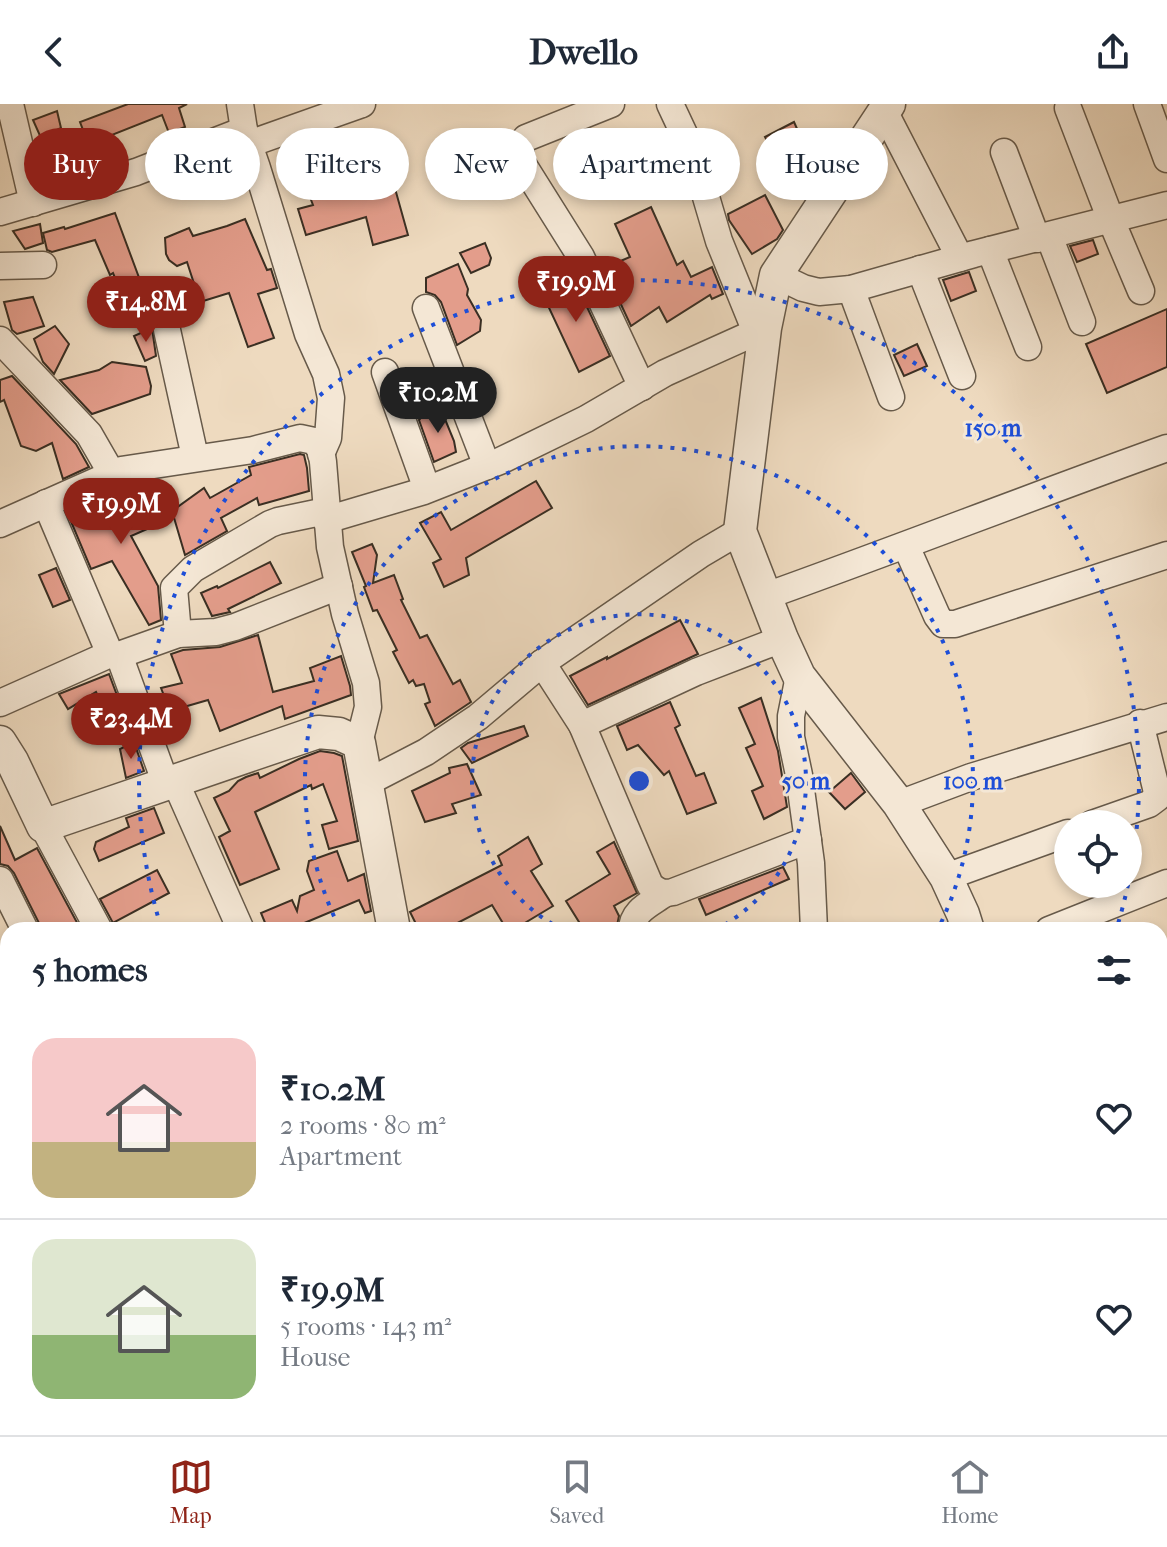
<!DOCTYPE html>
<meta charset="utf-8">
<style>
body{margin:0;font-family:"IM FELL French Canon",serif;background:#f6f6f7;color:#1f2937;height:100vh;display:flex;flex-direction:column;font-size:30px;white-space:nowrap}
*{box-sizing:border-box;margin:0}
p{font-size:26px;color:#747a83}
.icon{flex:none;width:44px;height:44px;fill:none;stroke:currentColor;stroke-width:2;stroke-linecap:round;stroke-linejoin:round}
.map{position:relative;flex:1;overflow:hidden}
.sheet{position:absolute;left:0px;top:818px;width:1168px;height:514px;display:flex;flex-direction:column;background:#fff;border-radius:24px 24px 0 0;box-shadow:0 4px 12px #0003}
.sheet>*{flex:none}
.guide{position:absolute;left:24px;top:24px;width:1120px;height:72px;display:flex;gap:16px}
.buttons{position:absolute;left:1054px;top:706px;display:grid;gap:16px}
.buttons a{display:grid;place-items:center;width:88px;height:88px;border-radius:50%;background:#fff;box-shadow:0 4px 12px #0003;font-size:40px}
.price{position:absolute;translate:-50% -68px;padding:0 18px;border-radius:28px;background:#8f2418;color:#fff;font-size:26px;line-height:52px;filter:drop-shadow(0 2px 4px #0008)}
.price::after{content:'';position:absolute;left:50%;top:48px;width:24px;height:18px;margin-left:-12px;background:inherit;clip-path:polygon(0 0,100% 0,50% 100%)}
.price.active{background:#222;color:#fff}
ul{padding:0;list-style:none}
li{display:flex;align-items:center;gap:24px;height:200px;padding:0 32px}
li+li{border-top:2px solid #e0e1e3}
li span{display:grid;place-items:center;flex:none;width:224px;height:160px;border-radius:24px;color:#555}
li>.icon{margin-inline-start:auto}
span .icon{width:96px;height:96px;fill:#fffc;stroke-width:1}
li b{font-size:34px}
h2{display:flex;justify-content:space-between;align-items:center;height:96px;padding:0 32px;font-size:34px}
.chip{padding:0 28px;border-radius:36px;background:#fff;box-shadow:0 4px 12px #0003;font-size:28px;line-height:72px}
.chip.active{background:#8f2418;color:#fff}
header{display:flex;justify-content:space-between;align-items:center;height:104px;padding:0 32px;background:#fff;font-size:36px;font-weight:700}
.tab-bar{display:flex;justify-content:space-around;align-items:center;height:112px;border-top:2px solid #e0e1e3;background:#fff;font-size:22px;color:#747a83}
.tab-bar a{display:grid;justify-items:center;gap:4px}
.tab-bar .active{color:#8f2418}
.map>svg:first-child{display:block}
.building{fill:#e39d8b;stroke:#3a2f23;stroke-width:2}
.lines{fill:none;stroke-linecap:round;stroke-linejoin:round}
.minor-casing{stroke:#675a4a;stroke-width:29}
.tertiary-casing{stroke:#675a4a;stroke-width:35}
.minor{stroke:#f4e7d5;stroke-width:26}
.tertiary{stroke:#f4e7d5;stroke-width:32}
.ring{fill:none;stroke:#1d4ed8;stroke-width:4;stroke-dasharray:4 8}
.centre{fill:#1d4ed8;stroke:#f4e7d5;stroke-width:4}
.ring-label{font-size:24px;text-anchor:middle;font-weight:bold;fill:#1d4ed8;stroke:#f4e7d5;stroke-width:6;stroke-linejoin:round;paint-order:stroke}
</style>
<header><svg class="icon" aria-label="back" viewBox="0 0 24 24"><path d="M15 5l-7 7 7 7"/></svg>Dwello<svg class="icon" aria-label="share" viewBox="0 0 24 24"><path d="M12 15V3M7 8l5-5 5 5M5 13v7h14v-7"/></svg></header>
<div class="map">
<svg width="1167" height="1331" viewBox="0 0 1167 1331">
<rect width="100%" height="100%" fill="#eedabf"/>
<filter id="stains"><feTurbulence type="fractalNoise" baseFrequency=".0025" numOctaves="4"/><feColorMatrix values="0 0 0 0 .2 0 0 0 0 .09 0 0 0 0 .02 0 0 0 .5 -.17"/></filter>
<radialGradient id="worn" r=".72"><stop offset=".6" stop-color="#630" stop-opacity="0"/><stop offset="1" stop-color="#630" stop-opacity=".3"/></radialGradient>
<g class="building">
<polygon points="128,0 187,0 179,4 185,23 169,29 162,11 109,32 110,36 90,44 80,18"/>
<polygon points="57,7 61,24 41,34 33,16"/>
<polygon points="794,18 802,36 777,55 765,33"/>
<polygon points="666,28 678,55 685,78 650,91 631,41"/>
<polygon points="379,40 386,64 389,63 408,131 373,141 366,113 306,131 298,105 313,101 301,70 342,53 341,51"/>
<polygon points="765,91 783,126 777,135 752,150 729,116 728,110"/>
<polygon points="651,103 677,161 683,157 691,173 712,163 723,190 712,195 710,191 667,218 659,203 631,222 604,164 630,153 615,120"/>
<polygon points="115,109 144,187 123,193 113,169 110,171 95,136 52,148 47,146 43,129 64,123 65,125"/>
<polygon points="245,115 267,166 271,165 277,184 258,190 274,234 248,243 229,189 200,198 187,158 177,162 169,156 166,150 165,134 189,124 193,132 227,122"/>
<polygon points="40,120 43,139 25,145 13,127"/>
<polygon points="1093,136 1098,150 1077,158 1070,142"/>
<polygon points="485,139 491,154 489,161 471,169 460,149"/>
<polygon points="458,160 468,185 467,191 481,216 480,227 457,241 441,198 435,191 426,188 426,174"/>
<polygon points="969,168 976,187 951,197 943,176"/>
<polygon points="572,171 610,252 579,268 543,191 546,184"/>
<polygon points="33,193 44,222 17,230 12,226 4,198"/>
<polygon points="1167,205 1167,263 1107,289 1086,240"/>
<polygon points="55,222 69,240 54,270 43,258 34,235"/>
<polygon points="152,224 156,252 145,257 134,232"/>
<polygon points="917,240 927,262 904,272 894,251"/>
<polygon points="112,258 146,263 151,282 150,290 92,310 60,276 99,266"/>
<polygon points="12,272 76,340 89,363 63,375 52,339 36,347 21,342 4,296 0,298 0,276"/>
<polygon points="440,303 454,337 456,348 434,358 419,316 424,310"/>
<polygon points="300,350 304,351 307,364 309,387 259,401 257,394 221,414 227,427 185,451 172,407 204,384 210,394 251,371 249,363"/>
<polygon points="536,377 552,404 466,454 469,471 444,483 433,459 441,455 420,419 441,408 451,426"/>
<polygon points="147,388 161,419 131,432 158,482 161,516 149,521 112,457 91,465 67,408 99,393 105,409"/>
<polygon points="372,440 377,451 373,479 394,471 403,495 401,496 420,534 427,531 453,580 460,576 471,598 435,622 425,600 430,598 424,580 416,582 413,576 409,579 393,548 397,546 377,506 373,507 364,483 366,482 352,448"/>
<polygon points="270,458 281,479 228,505 230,508 212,512 201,489 217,482 218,484"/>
<polygon points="56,464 70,496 53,503 39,471"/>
<polygon points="680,516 698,550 588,601 570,572 607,553 607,555"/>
<polygon points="258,531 273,588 314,577 310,564 341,552 350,582 351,591 285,615 282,602 220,627 208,596 170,607 161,584 182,579 171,550 183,546 220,543"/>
<polygon points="109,570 118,594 102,601 96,588 68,605 59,590"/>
<polygon points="761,594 778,647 787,703 764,715 752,687 763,682 746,644 755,640 739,604"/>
<polygon points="670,598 680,621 675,624 696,672 704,669 716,699 687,710 669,667 664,671 638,641 627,646 617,622"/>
<polygon points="524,622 528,632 472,659 461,644 468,639"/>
<polygon points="134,638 144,667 126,674 120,645"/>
<polygon points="320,647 334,649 342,652 358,737 329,745 322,721 337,717 323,680 312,685 311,681 255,708 279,765 240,781 219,733 230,727 214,694 229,687 238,677 246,673 258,669 260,674 299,655"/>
<polygon points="467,660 481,691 452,700 456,709 425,718 412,687 450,669 449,664"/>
<polygon points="851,669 865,688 845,705 829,688"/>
<polygon points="154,704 164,729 99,757 94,745 96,738 129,723 126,714"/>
<polygon points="0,722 15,756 37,744 81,826 41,826 39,819 14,769 8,762 0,760"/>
<polygon points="528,733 542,760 531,767 553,802 513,826 507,826 492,801 444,826 419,826 410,808 502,761 498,752"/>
<polygon points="614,738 637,789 614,802 619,812 616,826 584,826 566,797 610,770 597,748"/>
<polygon points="337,747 348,777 364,770 371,807 365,809 359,796 302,820 291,826 268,826 261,809 292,796 297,807 300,792 314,786 307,767 309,757"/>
<polygon points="783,763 789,775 706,811 699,795"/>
<polygon points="157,766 169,789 113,819 100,795"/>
</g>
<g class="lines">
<g class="minor-casing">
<g id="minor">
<polyline points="10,0 33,99"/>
<polyline points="240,0 244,26 257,64 308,230 326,270 331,294 328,334 321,350"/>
<path d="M611,0L526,34C518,42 520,48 522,59L581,153L642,283"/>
<polyline points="670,0 693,49 719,137 756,228"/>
<polyline points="1147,0 1167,55"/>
<polyline points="1068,4 1111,116 1141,187"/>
<polyline points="884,7 960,154"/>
<polyline points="249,40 362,0"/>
<polyline points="1004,48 1037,135"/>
<polyline points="0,108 136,68 244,26"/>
<polyline points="1049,132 1082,218"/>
<polyline points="990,146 1028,243"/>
<polyline points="0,162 43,161"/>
<polyline points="920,165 962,272"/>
<polyline points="776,171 803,184 819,188 851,185 974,150 1167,101"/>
<polyline points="851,185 891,293"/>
<polyline points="426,204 487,362"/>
<polyline points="167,226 195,353"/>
<polyline points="0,236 89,330 112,370"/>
<polyline points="385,268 427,385"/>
<polyline points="46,399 110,550"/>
<polyline points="326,416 424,387 500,357 586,315 665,269 765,224"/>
<polyline points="0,420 121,366 253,346 300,334 314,337 321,346 323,358 330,443 345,510 366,579 368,603 359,639"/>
<polyline points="906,442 937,512 943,520 955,520 1167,451"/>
<path d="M766,492C900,444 1033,392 1167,344"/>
<polyline points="178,530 174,484 193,465 270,420 278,417 326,407"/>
<polyline points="119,551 166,680"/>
<path d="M542,559L582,621L650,781C658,788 662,790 673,788L808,736"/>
<polyline points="799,572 791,612 791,633 799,671 811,759 814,826"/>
<polyline points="0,599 110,550 119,551 178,530 216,528 235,523 339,482"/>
<polyline points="582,621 696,568 782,535"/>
<polyline points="175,677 241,826"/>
<polyline points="366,679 426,648 478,613 542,559 701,450 740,427"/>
<polyline points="899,700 971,673 1167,613"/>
<polyline points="1092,720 1149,700 1157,694 1156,684 1140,619"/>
<polyline points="43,722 99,826"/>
<polyline points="946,773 1068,729"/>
<polyline points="0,776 25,826"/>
<path d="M632,826C632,807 650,800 664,790"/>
<polyline points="1049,826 1167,779"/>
<polyline points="0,870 8,870"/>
<polyline points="0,955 8,955"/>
<polyline points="1160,964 1167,962"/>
<polyline points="0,1103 8,1102"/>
<polyline points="1160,1245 1167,1242"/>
<polyline points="0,1259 8,1258"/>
<polyline points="61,1324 63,1331"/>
<polyline points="175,1324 183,1331"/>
<polyline points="898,1324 901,1331"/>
<polyline points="544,1331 559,1324"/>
<polyline points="805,1331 816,1324"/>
</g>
</g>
<g class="tertiary-casing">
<g id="tertiary">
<polyline points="889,0 776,171 765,224 740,427 782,535 799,572 899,700 946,773 963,810 968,826"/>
<polyline points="0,638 12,657 43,722 318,628 339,630 359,639 394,826"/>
<polyline points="524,1324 527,1331"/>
<polyline points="1048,1324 1050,1331"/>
</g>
</g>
<use href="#minor" class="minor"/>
<use href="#tertiary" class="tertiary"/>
</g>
<g class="ring">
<path d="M563 826A167 167 0 1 1 715 826"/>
<path d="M339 823A334 334 0 1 1 939 823"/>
<path d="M161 823A500 500 0 1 1 1117 823"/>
</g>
<circle cx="639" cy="677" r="12" class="centre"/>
<g class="ring-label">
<text x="993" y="332">150 m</text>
<text x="806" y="685">50 m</text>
<text x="973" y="685">100 m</text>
</g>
<rect width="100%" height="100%" filter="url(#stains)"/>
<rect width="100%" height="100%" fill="url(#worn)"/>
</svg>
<div class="buttons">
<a><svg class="icon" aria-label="locate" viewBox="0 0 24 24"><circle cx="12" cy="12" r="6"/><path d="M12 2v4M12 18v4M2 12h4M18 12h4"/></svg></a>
</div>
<b class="price" style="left:576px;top:220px">₹19.9M</b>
<b class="price" style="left:146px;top:240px">₹14.8M</b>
<b class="price active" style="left:438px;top:331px">₹10.2M</b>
<b class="price" style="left:121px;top:442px">₹19.9M</b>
<b class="price" style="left:131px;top:657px">₹23.4M</b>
<div class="guide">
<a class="chip active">Buy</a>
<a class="chip">Rent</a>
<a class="chip">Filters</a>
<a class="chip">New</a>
<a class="chip">Apartment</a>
<a class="chip">House</a>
</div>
<section class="sheet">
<h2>5 homes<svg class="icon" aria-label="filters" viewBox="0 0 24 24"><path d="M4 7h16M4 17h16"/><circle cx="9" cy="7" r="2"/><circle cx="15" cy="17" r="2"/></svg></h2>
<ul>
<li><span style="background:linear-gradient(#f6c9c9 65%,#c2b280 0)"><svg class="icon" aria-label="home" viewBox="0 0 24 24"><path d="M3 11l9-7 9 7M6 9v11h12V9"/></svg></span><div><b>₹10.2M</b><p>2 rooms · 80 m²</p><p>Apartment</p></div><svg class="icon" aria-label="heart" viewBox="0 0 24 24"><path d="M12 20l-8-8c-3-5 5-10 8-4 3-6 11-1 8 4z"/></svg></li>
<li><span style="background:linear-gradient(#dfe7d0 60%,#8fb573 0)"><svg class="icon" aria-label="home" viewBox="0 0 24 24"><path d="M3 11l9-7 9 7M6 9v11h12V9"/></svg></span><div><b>₹19.9M</b><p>5 rooms · 143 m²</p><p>House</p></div><svg class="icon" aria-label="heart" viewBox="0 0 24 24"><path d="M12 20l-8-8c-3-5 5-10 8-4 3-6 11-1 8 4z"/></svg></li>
</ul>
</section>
</div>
<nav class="tab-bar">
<a class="active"><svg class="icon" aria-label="map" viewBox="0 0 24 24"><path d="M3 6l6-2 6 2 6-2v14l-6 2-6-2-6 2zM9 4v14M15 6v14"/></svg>Map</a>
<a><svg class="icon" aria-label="saved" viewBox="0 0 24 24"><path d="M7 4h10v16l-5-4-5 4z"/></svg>Saved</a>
<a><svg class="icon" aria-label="home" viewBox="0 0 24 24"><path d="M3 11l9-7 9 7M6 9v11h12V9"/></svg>Home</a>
</nav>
